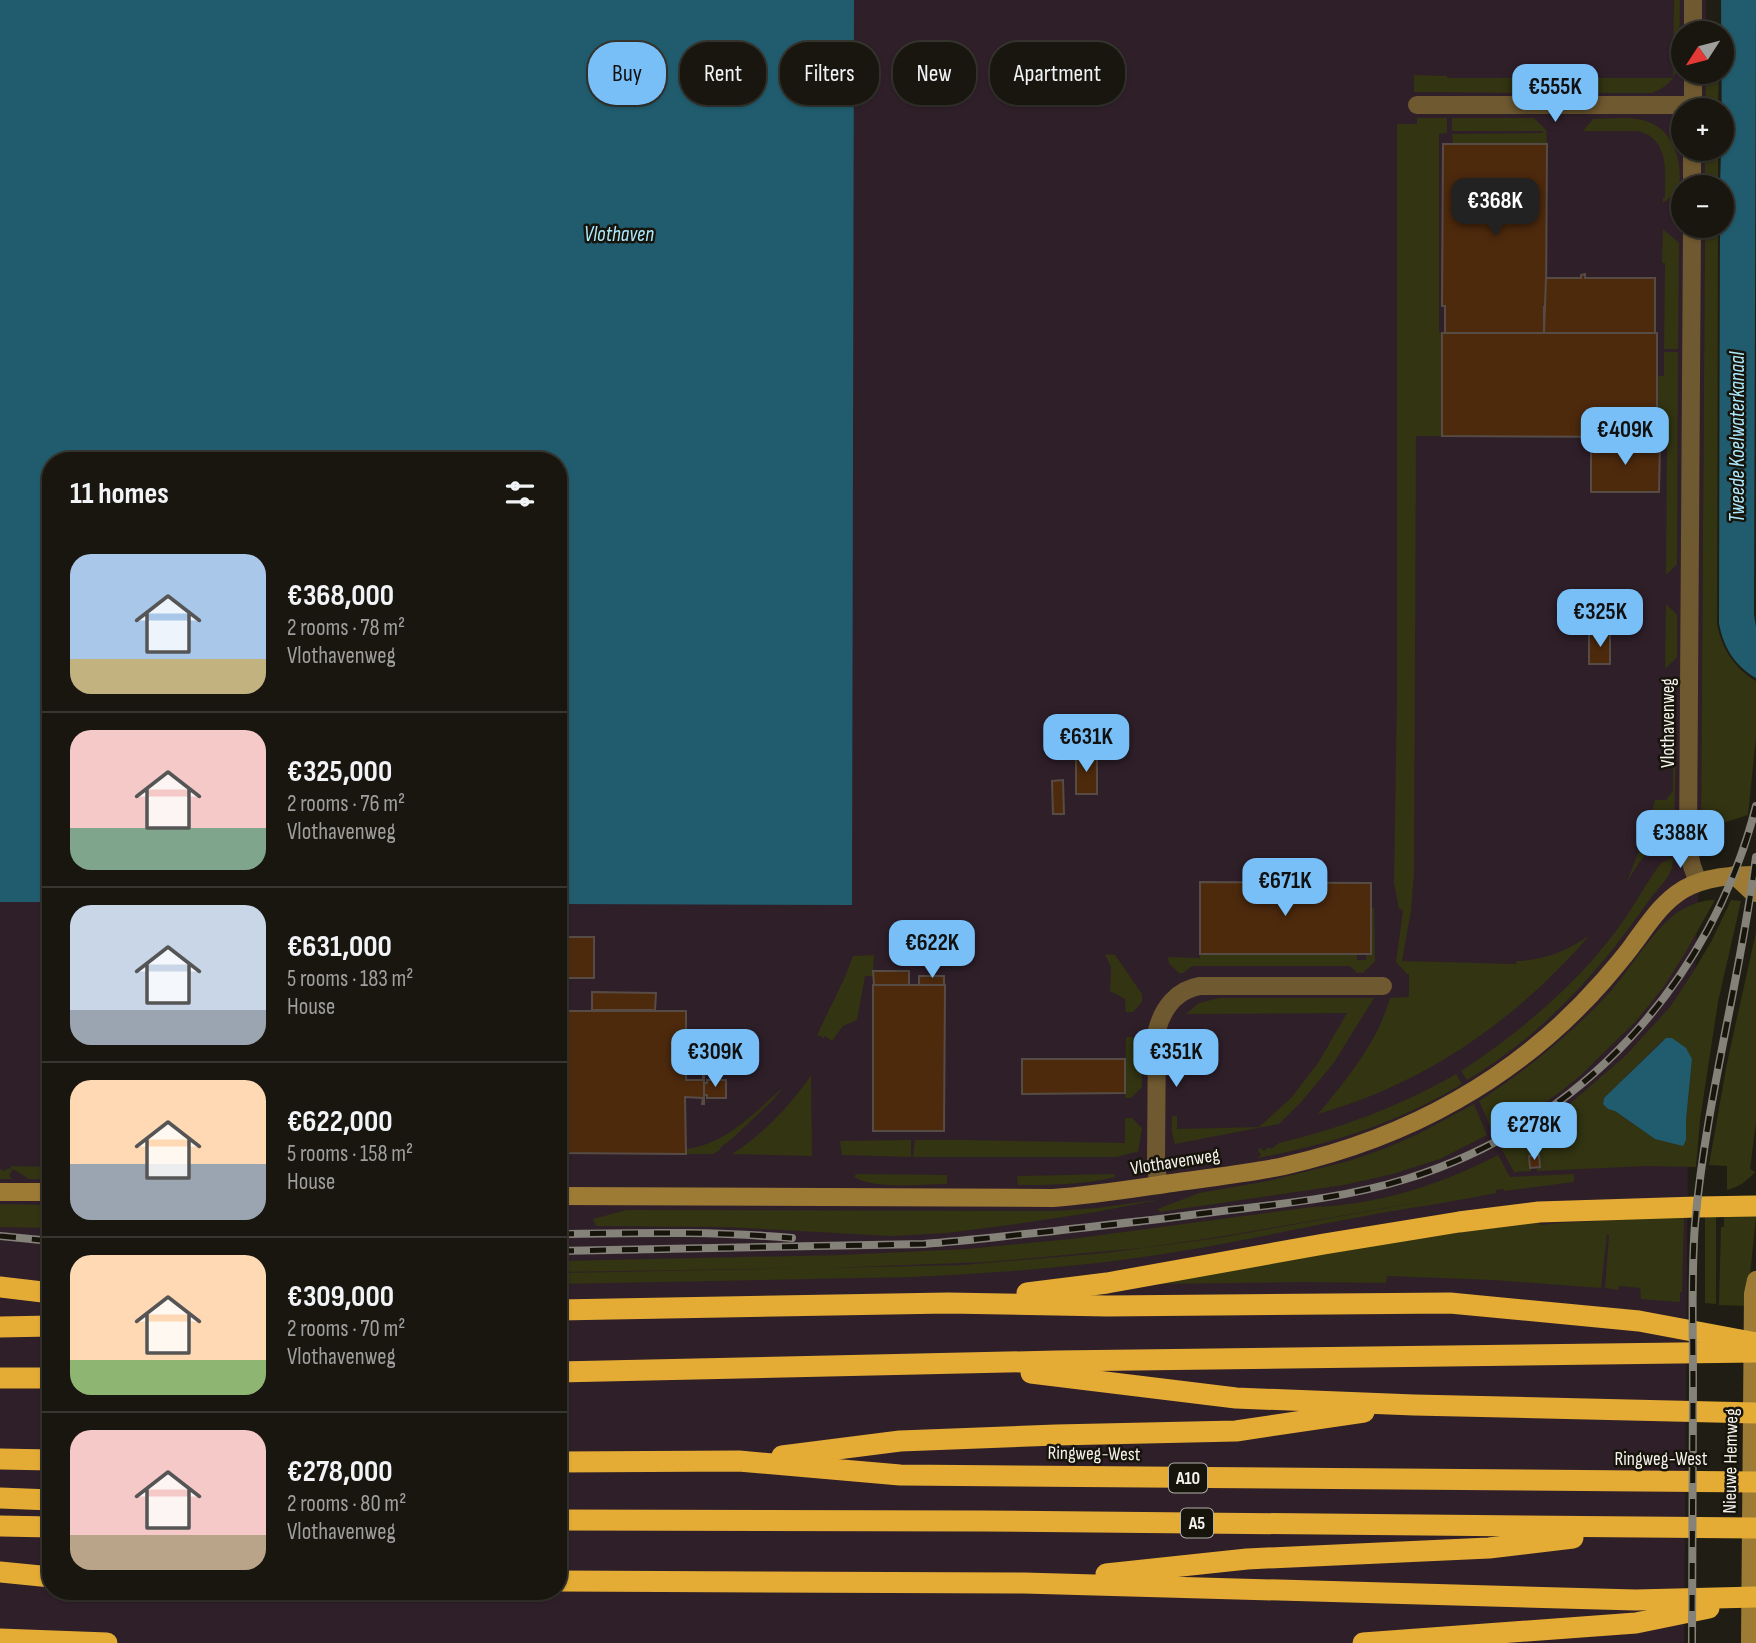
<!DOCTYPE html>
<meta charset="utf-8">
<style>
body{margin:0;font-family:"Sofia Sans Condensed",sans-serif;background:#211f18;color:#f1f3f6;height:100vh;display:flex;flex-direction:column;font-size:26px;white-space:nowrap}
*{box-sizing:border-box;margin:0}
p{font-size:23px;color:#9f9f9e}
.icon{flex:none;width:38px;height:38px;fill:none;stroke:currentColor;stroke-width:2;stroke-linecap:round;stroke-linejoin:round}
.map{position:relative;flex:1;overflow:hidden}
.drawer{position:absolute;left:42px;top:452px;width:525px;height:1148px;display:flex;flex-direction:column;background:#18160f;border-radius:28px;box-shadow:0 2px 5px #0004,0 0 0 2px #36352f}
.drawer>*{flex:none}
.banner{position:absolute;left:588px;top:42px;width:665px;height:63px;display:flex;gap:14px}
.needle{width:46px;rotate:234deg}
.controls{position:absolute;left:1671px;top:21px;display:grid;gap:14px}
.controls a{display:grid;place-items:center;width:63px;height:63px;border-radius:50%;background:#18160f;box-shadow:0 2px 5px #0004,0 0 0 2px #36352f;font-size:35px}
.price{position:absolute;translate:-50% -60px;padding:0 16px;border-radius:14px;background:#78bff7;color:#111;font-size:23px;line-height:46px;filter:drop-shadow(0 2px 4px #0008)}
.price::after{content:'';position:absolute;left:50%;top:42px;width:21px;height:16px;margin-left:-10px;background:inherit;clip-path:polygon(0 0,100% 0,50% 100%)}
.price.current{background:#222;color:#fff}
ul{padding:0;list-style:none}
li{display:flex;align-items:center;gap:21px;height:175px;padding:0 28px}
li+li{border-top:2px solid #36352f}
li span{display:grid;place-items:center;flex:none;width:196px;height:140px;border-radius:21px;color:#555}
li>.icon{margin-inline-start:auto}
span .icon{width:84px;height:84px;fill:#fffc;stroke-width:1}
li b{font-size:30px}
h2{display:flex;justify-content:space-between;align-items:center;height:84px;padding:0 28px;font-size:30px}
.tag{padding:0 24px;border-radius:28px;background:#18160f;box-shadow:0 2px 5px #0004,0 0 0 2px #36352f;font-size:24px;line-height:63px}
.tag.current{background:#78bff7;color:#111}
.map>svg:first-child{display:block}
.industrial{fill:#2f1f29;fill-rule:evenodd}
.green{fill:#323412;fill-rule:evenodd}
.water{fill:#205c6e}
.building{fill:#4e2a0d;stroke:#574c45;stroke-width:2}
.lines{fill:none;stroke-linecap:round;stroke-linejoin:round}
.minor{stroke:#6f5930;stroke-width:18}
.secondary{stroke:#9e7b35;stroke-width:18}
.motorway{stroke:#e4ac35;stroke-width:21}
.rail-casing{stroke:#848279;stroke-width:8}
.rail{stroke:#17140b;stroke-width:5;stroke-dasharray:16;stroke-linecap:butt}
.labels{text-anchor:middle;dominant-baseline:central;stroke-width:5;stroke-linejoin:round;paint-order:stroke}
.shield{fill:#17140b;stroke:#b2b0a8;stroke-width:2}
.shield-label{font-size:18px;font-weight:bold;fill:#f5f3ec}
.street-label{font-size:19px;fill:#f5f3ec;stroke:#17140b}
.water-label{font-size:21px;font-style:italic;fill:#adeaff;stroke:#17140b}
</style>
<div class="map">
<svg width="1756" height="1643" viewBox="0 0 1756 1643">
<rect width="100%" height="100%" fill="#201e14"/>
<path class="industrial" d="M0,0H1706V33H1684V72H1706L1705,110H1684V149H1705V187H1684V226H1705L1701,830L1688,1139L1684,1643H0ZM51,460H558V1591H51Z"/>
<g class="green">
<path d="M1674,0H1680L1679,65C1674,80 1667,87 1652,93H1585C1578,89 1575,84 1575,76H1578V78H1673Z"/>
<polygon points="1706,72 1719,72 1718,110 1705,110"/>
<polygon points="1414,75 1447,76 1447,78 1537,78 1537,76 1540,76 1540,82 1530,93 1414,92"/>
<path d="M1417,118H1447V133L1439,134V332L1443,333L1442,436H1416L1414,873L1411,911L1402,961L1516,964L1517,961C1545,960 1567,951 1590,935C1516,1020 1427,1083 1318,1114C1346,1080 1378,1042 1390,998L1409,997V974H1407L1396,962L1403,910L1399,909L1394,883L1397,693V124H1417Z"/>
<polygon points="1452,118 1534,118 1546,130 1547,144 1453,144 1452,134 1543,133 1543,131 1452,131"/>
<path d="M1593,119C1607,119 1623,117 1637,119C1673,124 1683,159 1679,190L1663,203V198H1665C1665,172 1670,139 1638,131H1583Z"/>
<rect x="1705" y="149" width="13" height="38"/>
<path d="M1705,226H1718L1717,624C1722,649 1734,668 1756,681V737L1748,815L1701,830Z"/>
<polygon points="1663,229 1679,243 1678,349 1664,349 1665,263 1662,263"/>
<polygon points="1664,352 1678,352 1677,564 1666,575 1667,437 1657,437 1657,376 1664,376"/>
<polygon points="1666,604 1677,615 1677,657 1665,669"/>
<path d="M1673,727H1676L1674,839C1647,845 1640,861 1626,884L1647,831L1655,800H1666L1673,791Z"/>
<path d="M1673,858C1674,876 1659,886 1650,899C1600,971 1543,1035 1467,1080L1461,1071C1519,1033 1571,989 1613,935C1631,912 1644,886 1661,863Z"/>
<path d="M1715,900L1684,955L1663,988L1635,1022L1581,1075L1565,1088L1544,1104L1494,1135L1479,1101C1528,1069 1571,1034 1610,992C1632,967 1650,934 1675,914C1687,906 1700,900 1715,900Z"/>
<path d="M1731,900L1741,901L1718,1002L1700,1120L1696,1167L1647,1166L1537,1171V1168L1540,1167L1539,1155L1529,1156L1531,1171L1514,1172L1501,1148L1558,1114L1624,1057L1648,1031L1670,1007L1693,972L1711,942ZM1663,1040L1692,1059L1686,1120V1140L1683,1145L1655,1139L1615,1111L1608,1109L1603,1104L1604,1098Z"/>
<polygon points="1371,908 1374,908 1375,961 1363,973 1357,973 1350,966 1192,966 1183,973 1179,973 1169,963 1168,957 1200,958 1200,954 1357,954 1357,960 1366,960 1366,954 1371,953"/>
<path d="M1756,932V1122L1750,1169L1755,1172C1746,1182 1739,1187 1727,1190V1166L1709,1165L1727,1063Z"/>
<polygon points="1105,954 1115,955 1142,994 1142,1002 1133,1012 1126,1012 1125,999 1110,991 1111,967"/>
<polygon points="874,955 873,976 865,976 857,1020 843,1026 832,1041 825,1036 822,1039 822,1037 817,1035 845,977 853,956"/>
<polygon points="1219,998 1374,998 1333,1064 1301,1102 1279,1124 1175,1144 1172,1133 1172,1116 1177,1116 1177,1129 1259,1127 1291,1098 1318,1063 1347,1013 1186,1014 1199,1003"/>
<polygon points="1126,1037 1133,1037 1142,1047 1142,1087 1131,1098 1125,1098"/>
<path d="M1456,1074L1462,1084C1399,1122 1330,1145 1257,1158L1261,1155L1258,1150L1260,1148L1264,1151L1269,1147L1271,1149L1279,1143C1342,1128 1400,1106 1456,1074Z"/>
<path d="M811,1075L812,1156L732,1154C761,1136 792,1104 811,1075Z"/>
<path d="M783,1087L774,1099L734,1137L721,1147L720,1150L713,1154H686V1149C724,1145 756,1112 783,1087Z"/>
<polygon points="1474,1104 1487,1135 1440,1159 1393,1174 1344,1185 1160,1212 1158,1209 1199,1193 1268,1181 1349,1161 1386,1148 1418,1134"/>
<path d="M1125,1118H1132L1142,1128L1138,1152C1129,1153 1125,1155 1116,1157H913L915,1140H960L1125,1143Z"/>
<polygon points="911,1140 911,1157 842,1155 840,1141"/>
<path d="M1498,1155L1510,1177L1574,1174V1182L1504,1191V1189L1496,1190V1193C1453,1202 1409,1208 1365,1216C1304,1227 1243,1241 1182,1251C1092,1266 1002,1273 911,1277L558,1284V1273L818,1268L558,1272V1261L840,1255L967,1249L1071,1239L1312,1207C1378,1205 1440,1185 1498,1155ZM1450,1197L1218,1238L1105,1253L962,1265L826,1268L988,1262L1141,1248L1218,1237Z"/>
<polygon points="11,1166 51,1167 51,1179 29,1179 13,1169 9,1176 13,1179 0,1179 0,1169 5,1171 8,1168 11,1169"/>
<path d="M856,1174L947,1175V1184C922,1184 875,1190 854,1177Z"/>
<path d="M1114,1174L1115,1177C1083,1185 1050,1185 1018,1185L1017,1176Z"/>
<polygon points="1163,1199 1096,1212 1009,1225 947,1233 891,1236 726,1227 596,1226 593,1219 626,1210 1055,1211 1097,1208"/>
<polygon points="0,1204 51,1205 51,1228 0,1227"/>
<polygon points="1705,1216 1716,1216 1716,1304 1705,1303"/>
<polygon points="1724,1216 1756,1216 1747,1306 1719,1305 1721,1227 1724,1227"/>
<polygon points="1624,1217 1684,1217 1682,1292 1680,1292 1680,1302 1641,1299 1640,1288 1619,1286 1618,1290 1605,1288 1609,1235 1607,1234 1601,1288 1492,1280 1387,1276 1386,1283 1303,1282 1156,1284 1364,1245 1539,1222 1540,1225 1558,1223 1617,1220"/>
</g>
<g class="water">
<polygon points="0,0 854,0 852,905 558,904 558,460 51,460 51,902 0,902"/>
<path d="M1721,0H1756L1754,615L1756,627V678C1735,666 1723,647 1719,623L1720,226H1722V187H1720L1721,149H1722Z"/>
<polygon points="1666,1038 1672,1038 1686,1048 1692,1059 1686,1120 1686,1140 1683,1146 1655,1139 1615,1111 1608,1109 1603,1104 1604,1098"/>
</g>
<g class="building">
<polygon points="1443,144 1547,144 1546,307 1544,307 1544,333 1445,333 1445,306 1442,306"/>
<polygon points="1585,274 1585,278 1655,278 1655,333 1544,333 1546,278 1581,278 1581,275"/>
<polygon points="1442,333 1657,333 1657,437 1442,436"/>
<polygon points="1591,442 1660,442 1659,492 1591,492"/>
<polygon points="1589,606 1600,606 1600,617 1610,617 1610,628 1589,627"/>
<rect x="1589" y="633" width="21" height="31"/>
<rect x="1076" y="753" width="21" height="41"/>
<polygon points="1063,780 1064,814 1053,814 1052,781"/>
<polygon points="1200,882 1371,883 1371,954 1200,954"/>
<rect x="558" y="937" width="36" height="41"/>
<polygon points="873,971 909,971 909,985 874,985"/>
<rect x="919" y="976" width="25" height="9"/>
<polygon points="873,985 945,985 944,1131 873,1131"/>
<polygon points="592,992 656,993 655,1010 592,1010"/>
<polygon points="558,1011 686,1011 686,1080 703,1080 703,1073 704,1073 704,1104 702,1104 703,1098 685,1097 686,1154 558,1153"/>
<polygon points="1022,1059 1125,1059 1125,1093 1022,1094"/>
<polygon points="707,1080 726,1080 726,1098 707,1098 707,1095 704,1095 704,1083 707,1083"/>
<polygon points="1539,1155 1540,1167 1530,1168 1529,1156"/>
</g>
<g class="lines">
<g class="minor">
<polyline points="1693,33 1693,0"/>
<polyline points="1417,105 1693,105"/>
<polyline points="1693,110 1693,72"/>
<polyline points="1692,187 1692,149"/>
<polyline points="1692,226 1688,847 1692,866 1698,882"/>
<path d="M1158,1185L1156,1160L1157,1030C1163,1008 1176,990 1200,986H1383"/>
</g>
<g class="secondary">
<polyline points="1734,875 1751,891 1756,893"/>
<polyline points="0,1192 51,1192"/>
<path d="M558,1196L1053,1198C1096,1195 1137,1188 1179,1182C1214,1177 1250,1173 1284,1166C1345,1152 1403,1131 1457,1100C1512,1069 1562,1028 1604,980C1614,968 1625,956 1634,943C1649,923 1662,902 1684,889C1706,877 1731,875 1756,875"/>
<polyline points="1750,1643 1753,1294 1756,1280"/>
</g>
<g class="motorway">
<polyline points="0,1287 51,1293"/>
<polyline points="1027,1293 1107,1283 1324,1244 1459,1222 1539,1212 1697,1207 1756,1206"/>
<polyline points="558,1310 948,1303 1107,1306 1450,1303 1639,1321 1756,1343"/>
<polyline points="0,1327 51,1326"/>
<polyline points="558,1372 1056,1361 1756,1352"/>
<polyline points="1031,1373 1236,1398 1414,1405 1756,1413"/>
<polyline points="0,1378 51,1378"/>
<polyline points="782,1456 900,1441 1056,1435 1236,1431 1364,1412"/>
<polyline points="0,1459 51,1460"/>
<polyline points="558,1462 739,1461 900,1475 1756,1482"/>
<polyline points="0,1498 51,1500"/>
<polyline points="558,1520 981,1521 1756,1528"/>
<polyline points="0,1526 51,1527"/>
<polyline points="0,1572 51,1577"/>
<polyline points="1106,1574 1247,1559 1489,1548 1573,1538"/>
<polyline points="558,1581 1024,1583 1636,1600 1756,1597"/>
<polyline points="0,1639 107,1643"/>
<polyline points="1363,1643 1636,1623 1709,1608"/>
</g>
<g class="rail-casing">
<g id="rail">
<path d="M558,1234C636,1233 714,1231 792,1238"/>
<polyline points="0,1236 51,1241"/>
<path d="M558,1251L924,1244C965,1241 1005,1236 1045,1232C1096,1226 1147,1221 1198,1214C1267,1205 1339,1200 1406,1179C1580,1126 1712,981 1756,806"/>
<path d="M1692,1643C1692,1556 1693,1470 1693,1383C1693,1330 1691,1276 1695,1224C1706,1100 1740,980 1756,857"/>
</g>
</g>
<use href="#rail" class="rail"/>
</g>
<g class="labels">
<g class="shield">
<rect x="1169" y="1463.5" width="38" height="29" rx="5"/>
<rect x="1181" y="1508.5" width="32" height="29" rx="5"/>
</g>
<g class="shield-label">
<text x="1188" y="1478">A10</text>
<text x="1197" y="1523">A5</text>
</g>
<g class="street-label">
<text transform="translate(1668 723) rotate(-90)">Vlothavenweg</text>
<text transform="translate(1175 1162) rotate(-9)">Vlothavenweg</text>
<text transform="translate(1094 1454) rotate(1)">Ringweg-West</text>
<text x="1661" y="1459">Ringweg-West</text>
<text transform="translate(1731 1461) rotate(-89)">Nieuwe Hemweg</text>
</g>
<g class="water-label">
<text x="619" y="234">Vlothaven</text>
<text transform="translate(1737 437) rotate(-90)">Tweede Koelwaterkanaal</text>
</g>
</g>
</svg>
<div class="controls">
<a><svg class="needle" viewBox="-14 -14 28 28"><path d="M0-13l5 13h-10z" fill="#e53935"/><path d="M0 13l5-13h-10z" fill="#9f9f9e"/></svg></a>
<a>+</a>
<a>−</a>
</div>
<b class="price" style="left:1555px;top:124px">€555K</b>
<b class="price current" style="left:1495px;top:238px">€368K</b>
<b class="price" style="left:1625px;top:467px">€409K</b>
<b class="price" style="left:1600px;top:649px">€325K</b>
<b class="price" style="left:1086px;top:774px">€631K</b>
<b class="price" style="left:1680px;top:870px">€388K</b>
<b class="price" style="left:1285px;top:918px">€671K</b>
<b class="price" style="left:932px;top:980px">€622K</b>
<b class="price" style="left:715px;top:1089px">€309K</b>
<b class="price" style="left:1176px;top:1089px">€351K</b>
<b class="price" style="left:1534px;top:1162px">€278K</b>
<div class="banner">
<a class="tag current">Buy</a>
<a class="tag">Rent</a>
<a class="tag">Filters</a>
<a class="tag">New</a>
<a class="tag">Apartment</a>
</div>
<section class="drawer">
<h2>11 homes<svg class="icon" aria-label="filters" viewBox="0 0 24 24"><path d="M4 7h16M4 17h16"/><circle cx="9" cy="7" r="2"/><circle cx="15" cy="17" r="2"/></svg></h2>
<ul>
<li><span style="background:linear-gradient(#a9c7e8 75%,#c2b280 0)"><svg class="icon" aria-label="home" viewBox="0 0 24 24"><path d="M3 11l9-7 9 7M6 9v11h12V9"/></svg></span><div><b>€368,000</b><p>2 rooms · 78 m²</p><p>Vlothavenweg</p></div></li>
<li><span style="background:linear-gradient(#f6c9c9 70%,#7fa58c 0)"><svg class="icon" aria-label="home" viewBox="0 0 24 24"><path d="M3 11l9-7 9 7M6 9v11h12V9"/></svg></span><div><b>€325,000</b><p>2 rooms · 76 m²</p><p>Vlothavenweg</p></div></li>
<li><span style="background:linear-gradient(#c9d6e8 75%,#9aa5b1 0)"><svg class="icon" aria-label="home" viewBox="0 0 24 24"><path d="M3 11l9-7 9 7M6 9v11h12V9"/></svg></span><div><b>€631,000</b><p>5 rooms · 183 m²</p><p>House</p></div></li>
<li><span style="background:linear-gradient(#ffd9b3 60%,#9aa5b1 0)"><svg class="icon" aria-label="home" viewBox="0 0 24 24"><path d="M3 11l9-7 9 7M6 9v11h12V9"/></svg></span><div><b>€622,000</b><p>5 rooms · 158 m²</p><p>House</p></div></li>
<li><span style="background:linear-gradient(#ffd9b3 75%,#8fb573 0)"><svg class="icon" aria-label="home" viewBox="0 0 24 24"><path d="M3 11l9-7 9 7M6 9v11h12V9"/></svg></span><div><b>€309,000</b><p>2 rooms · 70 m²</p><p>Vlothavenweg</p></div></li>
<li><span style="background:linear-gradient(#f6c9c9 75%,#b9a48a 0)"><svg class="icon" aria-label="home" viewBox="0 0 24 24"><path d="M3 11l9-7 9 7M6 9v11h12V9"/></svg></span><div><b>€278,000</b><p>2 rooms · 80 m²</p><p>Vlothavenweg</p></div></li>
</ul>
</section>
</div>
